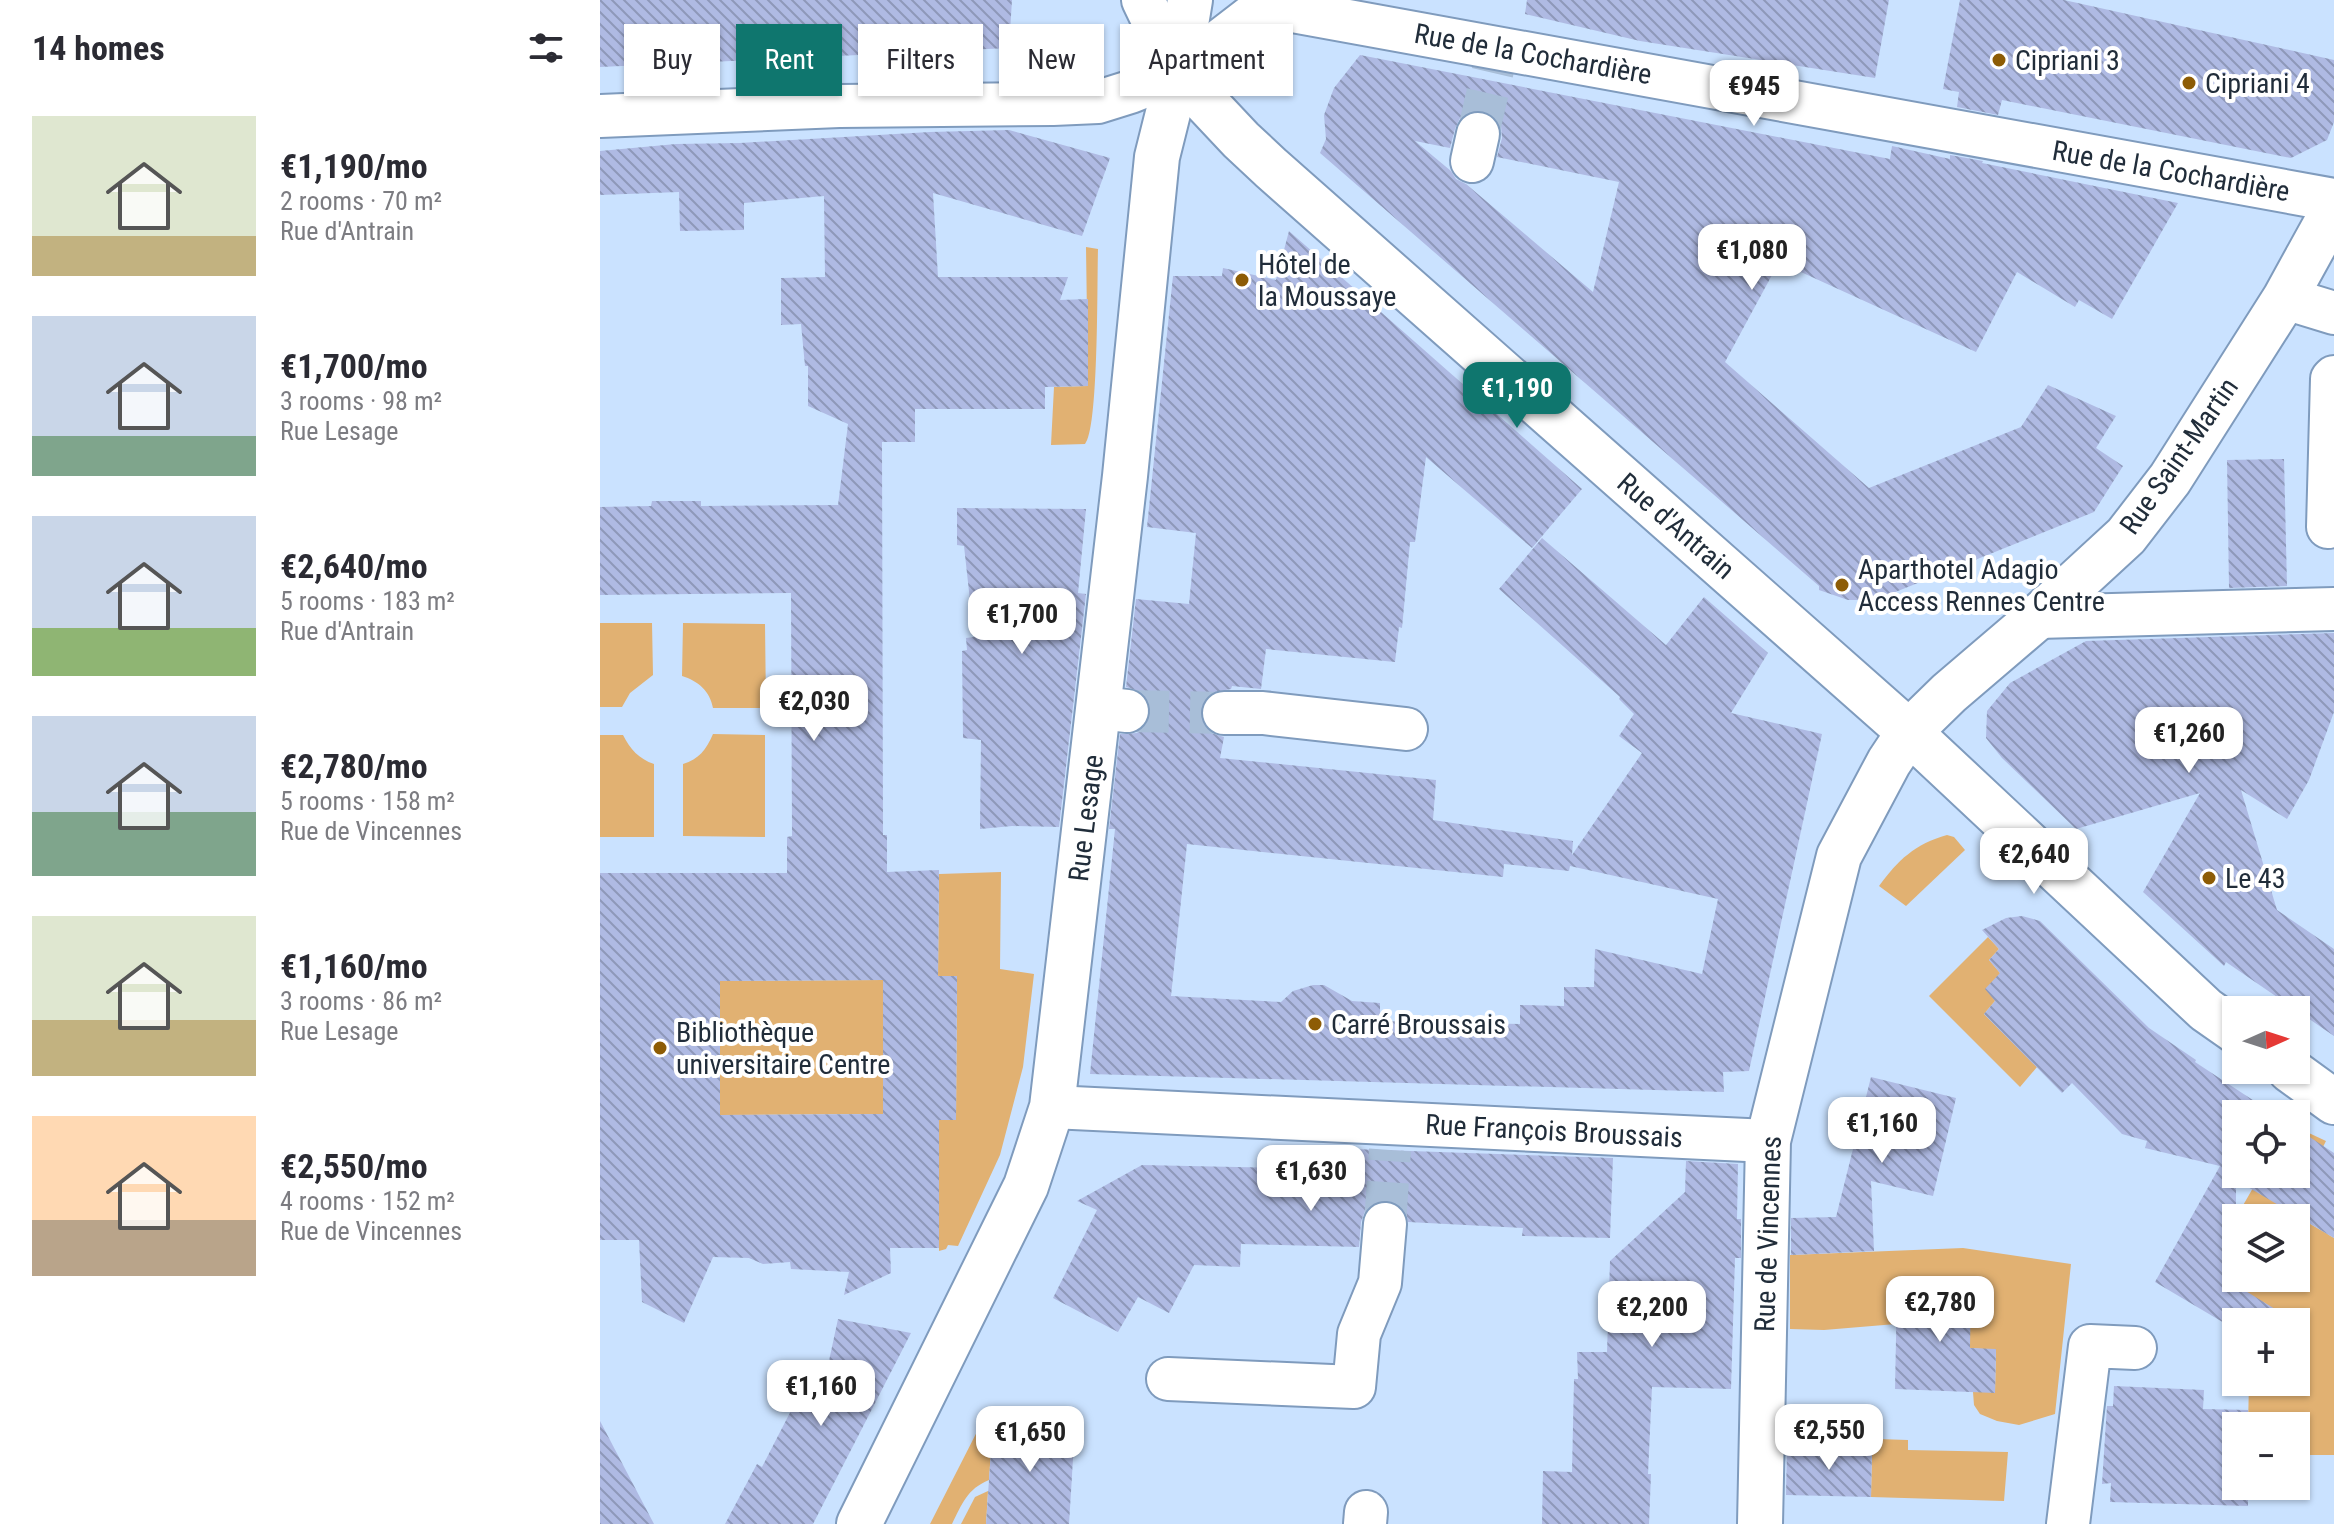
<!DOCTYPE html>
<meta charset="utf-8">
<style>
body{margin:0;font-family:"Roboto Condensed",sans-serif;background:#f7f7f7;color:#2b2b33;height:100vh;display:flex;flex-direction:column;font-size:30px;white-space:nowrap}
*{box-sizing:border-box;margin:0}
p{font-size:26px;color:#7c7c81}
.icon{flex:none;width:44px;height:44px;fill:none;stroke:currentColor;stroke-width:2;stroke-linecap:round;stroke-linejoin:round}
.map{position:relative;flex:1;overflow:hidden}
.sheet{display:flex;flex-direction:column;background:#fff;width:600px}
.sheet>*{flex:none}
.banner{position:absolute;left:24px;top:24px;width:760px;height:72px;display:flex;gap:16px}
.needle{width:52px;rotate:87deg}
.fabs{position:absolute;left:1622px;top:996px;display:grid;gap:16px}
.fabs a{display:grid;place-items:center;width:88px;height:88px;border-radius:0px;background:#fff;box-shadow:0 2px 6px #0004;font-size:40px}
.price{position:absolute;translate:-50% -68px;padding:0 18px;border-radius:16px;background:#fff;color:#222;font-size:26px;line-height:52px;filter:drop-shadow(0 2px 4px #0008)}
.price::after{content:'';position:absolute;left:50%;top:48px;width:24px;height:18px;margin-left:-12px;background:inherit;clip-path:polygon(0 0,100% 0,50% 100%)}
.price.selected{background:#0f766e;color:#fff}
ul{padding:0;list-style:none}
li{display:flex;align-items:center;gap:24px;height:200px;padding:0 32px}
li span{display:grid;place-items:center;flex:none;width:224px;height:160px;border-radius:0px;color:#555}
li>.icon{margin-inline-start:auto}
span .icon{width:96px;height:96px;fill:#fffc;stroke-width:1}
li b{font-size:34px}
h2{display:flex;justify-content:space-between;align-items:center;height:96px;padding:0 32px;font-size:34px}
.tag{padding:0 28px;border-radius:0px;background:#fff;box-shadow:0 2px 6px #0004;font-size:28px;line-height:72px}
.tag.selected{background:#0f766e;color:#fff}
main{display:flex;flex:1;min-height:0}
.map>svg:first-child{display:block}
.green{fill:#e1b172}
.building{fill:url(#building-back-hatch);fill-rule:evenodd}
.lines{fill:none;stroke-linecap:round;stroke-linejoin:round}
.minor-tunnel{stroke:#a8bed8;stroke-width:42;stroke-dasharray:42 21;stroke-linecap:butt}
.minor-casing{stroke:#7f9bbd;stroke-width:46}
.major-casing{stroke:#7f9bbd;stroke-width:48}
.minor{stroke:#fff;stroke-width:42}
.major{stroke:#fff;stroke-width:44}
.poi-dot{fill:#8d5c05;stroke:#fff;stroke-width:3}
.labels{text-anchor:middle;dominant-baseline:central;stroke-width:8;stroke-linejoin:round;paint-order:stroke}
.street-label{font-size:28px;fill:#212d3a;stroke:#fff}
.poi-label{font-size:28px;fill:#212d3a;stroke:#fff;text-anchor:start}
</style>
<main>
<section class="sheet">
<h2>14 homes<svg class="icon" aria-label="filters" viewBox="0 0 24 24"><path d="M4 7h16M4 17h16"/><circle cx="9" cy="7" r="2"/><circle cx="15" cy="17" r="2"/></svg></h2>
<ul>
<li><span style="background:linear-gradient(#dfe7d0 75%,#c2b280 0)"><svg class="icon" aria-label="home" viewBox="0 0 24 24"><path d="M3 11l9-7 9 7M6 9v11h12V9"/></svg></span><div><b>€1,190/mo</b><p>2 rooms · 70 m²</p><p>Rue d'Antrain</p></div></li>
<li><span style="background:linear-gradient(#c9d6e8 75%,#7fa58c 0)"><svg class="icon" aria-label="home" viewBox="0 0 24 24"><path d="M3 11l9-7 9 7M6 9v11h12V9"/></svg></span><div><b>€1,700/mo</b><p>3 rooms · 98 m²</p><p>Rue Lesage</p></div></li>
<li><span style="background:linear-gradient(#c9d6e8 70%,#8fb573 0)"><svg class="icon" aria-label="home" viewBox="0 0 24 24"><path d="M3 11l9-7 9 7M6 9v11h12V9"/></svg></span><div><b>€2,640/mo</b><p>5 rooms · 183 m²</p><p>Rue d'Antrain</p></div></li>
<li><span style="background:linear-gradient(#c9d6e8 60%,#7fa58c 0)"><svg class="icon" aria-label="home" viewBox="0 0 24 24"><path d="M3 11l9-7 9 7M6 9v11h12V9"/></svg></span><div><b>€2,780/mo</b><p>5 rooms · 158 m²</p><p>Rue de Vincennes</p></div></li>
<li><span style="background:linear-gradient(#dfe7d0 65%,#c2b280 0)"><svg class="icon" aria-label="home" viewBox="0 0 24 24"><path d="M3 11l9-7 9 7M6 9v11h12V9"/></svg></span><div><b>€1,160/mo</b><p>3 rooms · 86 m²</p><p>Rue Lesage</p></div></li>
<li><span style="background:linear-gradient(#ffd9b3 65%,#b9a48a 0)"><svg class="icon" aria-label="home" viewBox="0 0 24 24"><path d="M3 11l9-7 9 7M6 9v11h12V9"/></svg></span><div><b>€2,550/mo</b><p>4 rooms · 152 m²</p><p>Rue de Vincennes</p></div></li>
</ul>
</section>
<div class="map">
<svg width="1734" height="1524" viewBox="0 0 1734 1524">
<defs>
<pattern id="building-back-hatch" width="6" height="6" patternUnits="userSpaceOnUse" patternTransform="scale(2)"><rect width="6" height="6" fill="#afbae3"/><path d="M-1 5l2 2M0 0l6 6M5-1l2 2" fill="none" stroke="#8e98b9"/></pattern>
</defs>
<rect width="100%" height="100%" fill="#cae2ff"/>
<g class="green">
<path d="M486,247L498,249C497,280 499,429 485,444L451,445L454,387L488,386Z"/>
<polygon points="0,623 52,623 53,675 30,693 22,707 0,707"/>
<path d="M83,623L165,624L166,708H113C110,691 98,681 82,676Z"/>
<path d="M113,734L165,735V837L83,836V764C99,759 106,750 113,734Z"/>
<path d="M0,735H23C30,749 39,759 54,764V837H0Z"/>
<path d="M1347,835L1354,837L1365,850L1306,906L1279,886C1298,860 1315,844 1347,835Z"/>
<polygon points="401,872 400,969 434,974 423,1067 400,1155 358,1246 348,1245 346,1249 339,1251 339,1120 356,1119 357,976 338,976 339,874"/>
<polygon points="1388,937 1399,949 1389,960 1400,973 1395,1001 1384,1014 1437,1067 1420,1087 1329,996"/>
<polygon points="283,980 283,1114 120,1115 120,981"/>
<polygon points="1696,1127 1726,1141 1690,1212 1734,1238 1734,1455 1696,1455 1696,1426 1648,1426 1649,1382 1696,1382 1696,1323 1626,1283 1636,1278 1696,1278 1696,1218 1636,1218 1626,1235 1661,1174 1696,1174"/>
<polygon points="1363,1248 1471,1264 1455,1414 1419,1425 1397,1421 1380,1414 1374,1405 1373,1392 1395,1392 1396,1350 1370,1348 1297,1288 1296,1324 1224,1330 1190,1329 1190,1255"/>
<path d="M384,1418L393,1421L389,1480C367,1489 362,1504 352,1524H330Z"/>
<polygon points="1187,1436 1308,1440 1308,1450 1408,1452 1404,1501 1271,1497 1272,1450 1187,1447"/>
<polygon points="388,1491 386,1524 361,1524 375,1497"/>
</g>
<g class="building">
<polygon points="0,0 412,0 409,48 0,67"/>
<polygon points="927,0 1289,0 1275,78 1040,41 925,14"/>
<polygon points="1360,0 1464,0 1734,60 1734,122 1727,140 1691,158 1402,100 1398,115 1357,107 1359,92 1343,89"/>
<path d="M760,55L1290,159L1292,146L1350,159V155L1383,161L1382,163L1578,203L1512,319L1479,300L1475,307L1417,272L1376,352L1179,262L1125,362L1269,488L1421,427L1448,385L1516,416L1496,448L1523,466L1494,512L1288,595L1265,600H1248L1219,590V586L720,153L726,139L724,115L734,88ZM882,110L894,116L901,126L902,138L897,157L1019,182L993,292L866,184L856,179L851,171L815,141L850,148L855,129L860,118L870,111Z"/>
<path d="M409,130L510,158L482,236L333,193L338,277H468L460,300L488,299V386L445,387V409H315V442H282L283,835H287V872L339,870L338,976H357L356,1120H339V1248H290L291,1273L244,1295L249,1272L191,1269L190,1262L163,1264L149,1258L113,1257L84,1323L42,1302L39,1240H0V873H187V837L192,836L191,593L0,595V507L51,506L52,501H101V506L238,505L248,424L208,406V366H205L201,324L181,325V278L225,277L224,196L144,203V230L80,231L79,192L0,195V151L76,144L140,143L330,132ZM283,980V1114L120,1115V981Z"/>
<path d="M689,231L982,489L932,548L826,457L815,542H810L802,628L799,627L795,662L666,649L661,689L632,686L631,689L611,693L603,702L600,712L603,724L611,733L624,737L620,758L836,780L833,820L973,841L972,855L1042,753L1019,736L1034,714L1019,699L1020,697L899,589L942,538L1066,645L1104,597L1168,653L1131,713L1222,734L1149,1071L1123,1072L1124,1092L490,1074L515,829H509L520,734L537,733L547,724L551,713L549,701L542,692L526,687L536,599L589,604L596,533L547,527L573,276H622L623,268L676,280ZM587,844L903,877L904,864L969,871L970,866L1118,899L1102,974L995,949L994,987H964V1006L920,1005V1024L780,1021V1003L752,1001L724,985H713L693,991L681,1002L571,996Z"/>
<polygon points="1684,459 1687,586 1629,588 1627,460"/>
<polygon points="357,508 486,509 478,593 486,594 459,827 412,826 380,829 381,740 363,738 362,651 367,650 366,638 374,637 364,546 357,545"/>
<polygon points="1734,633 1734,712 1709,780 1687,819 1641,790 1677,910 1734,949 1734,1036 1626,962 1624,966 1543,892 1600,793 1476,829 1402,758 1386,738 1387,711 1410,683 1486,641"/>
<polygon points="1422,916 1440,921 1549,1028 1596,1060 1595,1062 1674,1114 1636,1114 1636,1174 1696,1174 1696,1128 1734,1153 1734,1238 1636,1180 1636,1285 1696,1322 1636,1322 1636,1330 1555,1282 1620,1166 1545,1148 1547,1141 1522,1134 1472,1083 1462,1093 1384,1014 1395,1001 1385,989 1400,973 1389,960 1399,949 1382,930 1406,918"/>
<polygon points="1271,1077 1356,1098 1333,1196 1271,1181 1274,1251 1191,1255 1191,1218 1236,1217"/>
<polygon points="724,1148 1013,1158 1010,1238 922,1236 923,1228 808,1222 806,1213 799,1205 786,1200 774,1203 765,1211 761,1222 759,1247 641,1244 640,1267 594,1265 569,1313 538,1297 518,1332 453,1298 497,1210 477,1201 542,1165 724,1169"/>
<polygon points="1086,1161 1138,1164 1137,1219 1141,1219 1141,1258 1135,1258 1131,1389 1052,1387 1048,1474 1051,1474 1049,1524 942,1524 943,1471 972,1472 974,1379 978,1379 977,1352 1007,1352 1010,1261 1085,1192"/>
<polygon points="1297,1288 1371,1289 1370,1348 1396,1349 1395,1393 1295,1389"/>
<polygon points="238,1319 311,1333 213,1524 125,1524 157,1464 162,1467 215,1364 227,1370"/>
<polygon points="1514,1386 1604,1390 1603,1409 1648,1410 1648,1426 1636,1426 1636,1486 1648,1486 1648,1506 1510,1502 1511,1483 1502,1484 1507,1406 1513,1406"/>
<polygon points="0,1421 54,1524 0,1524"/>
<polygon points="393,1421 475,1427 469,1524 386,1524"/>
<polygon points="1187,1447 1272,1450 1271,1497 1186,1495"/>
</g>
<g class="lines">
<g class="minor-tunnel">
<polyline points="878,134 898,48"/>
<polyline points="527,711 624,713"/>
<polyline points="785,1224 790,1150"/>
</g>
<g class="minor-casing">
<g id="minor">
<polyline points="543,0 578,73"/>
<polyline points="0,116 239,106 453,104 498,102 530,92 578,73 661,9 671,7 1734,200"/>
<polyline points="872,161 878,134"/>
<polyline points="1685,298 1734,313"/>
<polyline points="1728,527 1732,379 1734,377"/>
<polyline points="1438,617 1734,609"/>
<polyline points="499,708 527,711"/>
<polyline points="624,713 663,713 806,729"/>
<polyline points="452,1107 1168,1141"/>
<polyline points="568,1379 754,1387 759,1334 780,1283 785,1224"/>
<polyline points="765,1524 766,1512"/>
<polyline points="1468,1524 1490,1346 1535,1348"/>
</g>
</g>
<g class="major-casing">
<g id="major">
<polyline points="578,73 641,140 671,168 1309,732 1606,1010 1636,1031"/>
<polyline points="1690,1070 1734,1102"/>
<polyline points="259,1524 426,1186 452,1107 525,476 557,157 578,73 590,0"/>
<polyline points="1160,1524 1168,1141 1239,856 1289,762 1309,732 1349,693 1438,617 1526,536 1570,479 1685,298 1734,209"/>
</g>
</g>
<use href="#minor" class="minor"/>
<use href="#major" class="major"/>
</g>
<g class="poi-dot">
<circle cx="1399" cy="60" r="8"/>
<circle cx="1589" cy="83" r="8"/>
<circle cx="642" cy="280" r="8"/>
<circle cx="1242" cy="585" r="8"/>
<circle cx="1609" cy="878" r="8"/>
<circle cx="715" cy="1024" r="8"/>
<circle cx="60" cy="1048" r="8"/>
</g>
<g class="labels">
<g class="street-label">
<text transform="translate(933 54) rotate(10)">Rue de la Cochardière</text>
<text transform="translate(1571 171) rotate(10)">Rue de la Cochardière</text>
<text transform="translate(1579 456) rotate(-55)">Rue Saint-Martin</text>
<text transform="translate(1076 526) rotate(41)">Rue d'Antrain</text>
<text transform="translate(486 818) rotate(-83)">Rue Lesage</text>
<text transform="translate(954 1131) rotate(3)">Rue François Broussais</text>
<text transform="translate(1168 1234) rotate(-88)">Rue de Vincennes</text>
</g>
<g class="poi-label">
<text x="1415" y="60">Cipriani 3</text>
<text x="1605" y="83">Cipriani 4</text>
<text x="658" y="264">Hôtel de<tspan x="658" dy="32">la Moussaye</tspan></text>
<text x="1258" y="569">Aparthotel Adagio<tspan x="1258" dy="32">Access Rennes Centre</tspan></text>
<text x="1625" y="878">Le 43</text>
<text x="731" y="1024">Carré Broussais</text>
<text x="76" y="1032">Bibliothèque<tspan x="76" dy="32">universitaire Centre</tspan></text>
</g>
</g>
</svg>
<div class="fabs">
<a><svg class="needle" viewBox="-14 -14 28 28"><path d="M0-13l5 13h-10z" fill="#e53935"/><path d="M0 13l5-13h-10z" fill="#7c7c81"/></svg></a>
<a><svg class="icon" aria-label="locate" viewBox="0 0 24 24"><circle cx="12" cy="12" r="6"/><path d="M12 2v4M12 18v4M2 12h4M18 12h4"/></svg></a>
<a><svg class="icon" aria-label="layers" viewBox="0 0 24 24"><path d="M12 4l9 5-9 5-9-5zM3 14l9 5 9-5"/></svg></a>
<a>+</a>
<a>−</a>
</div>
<b class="price" style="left:1154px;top:128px">€945</b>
<b class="price" style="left:1152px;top:292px">€1,080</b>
<b class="price selected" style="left:917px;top:430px">€1,190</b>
<b class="price" style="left:422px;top:656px">€1,700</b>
<b class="price" style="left:214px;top:743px">€2,030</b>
<b class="price" style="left:1589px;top:775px">€1,260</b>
<b class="price" style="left:1434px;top:896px">€2,640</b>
<b class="price" style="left:1282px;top:1165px">€1,160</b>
<b class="price" style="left:711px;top:1213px">€1,630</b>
<b class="price" style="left:1340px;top:1344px">€2,780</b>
<b class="price" style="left:1052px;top:1349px">€2,200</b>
<b class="price" style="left:221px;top:1428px">€1,160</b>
<b class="price" style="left:1229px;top:1472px">€2,550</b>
<b class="price" style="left:430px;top:1474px">€1,650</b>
<div class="banner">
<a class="tag">Buy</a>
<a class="tag selected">Rent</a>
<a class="tag">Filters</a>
<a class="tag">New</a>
<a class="tag">Apartment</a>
</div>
</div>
</main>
